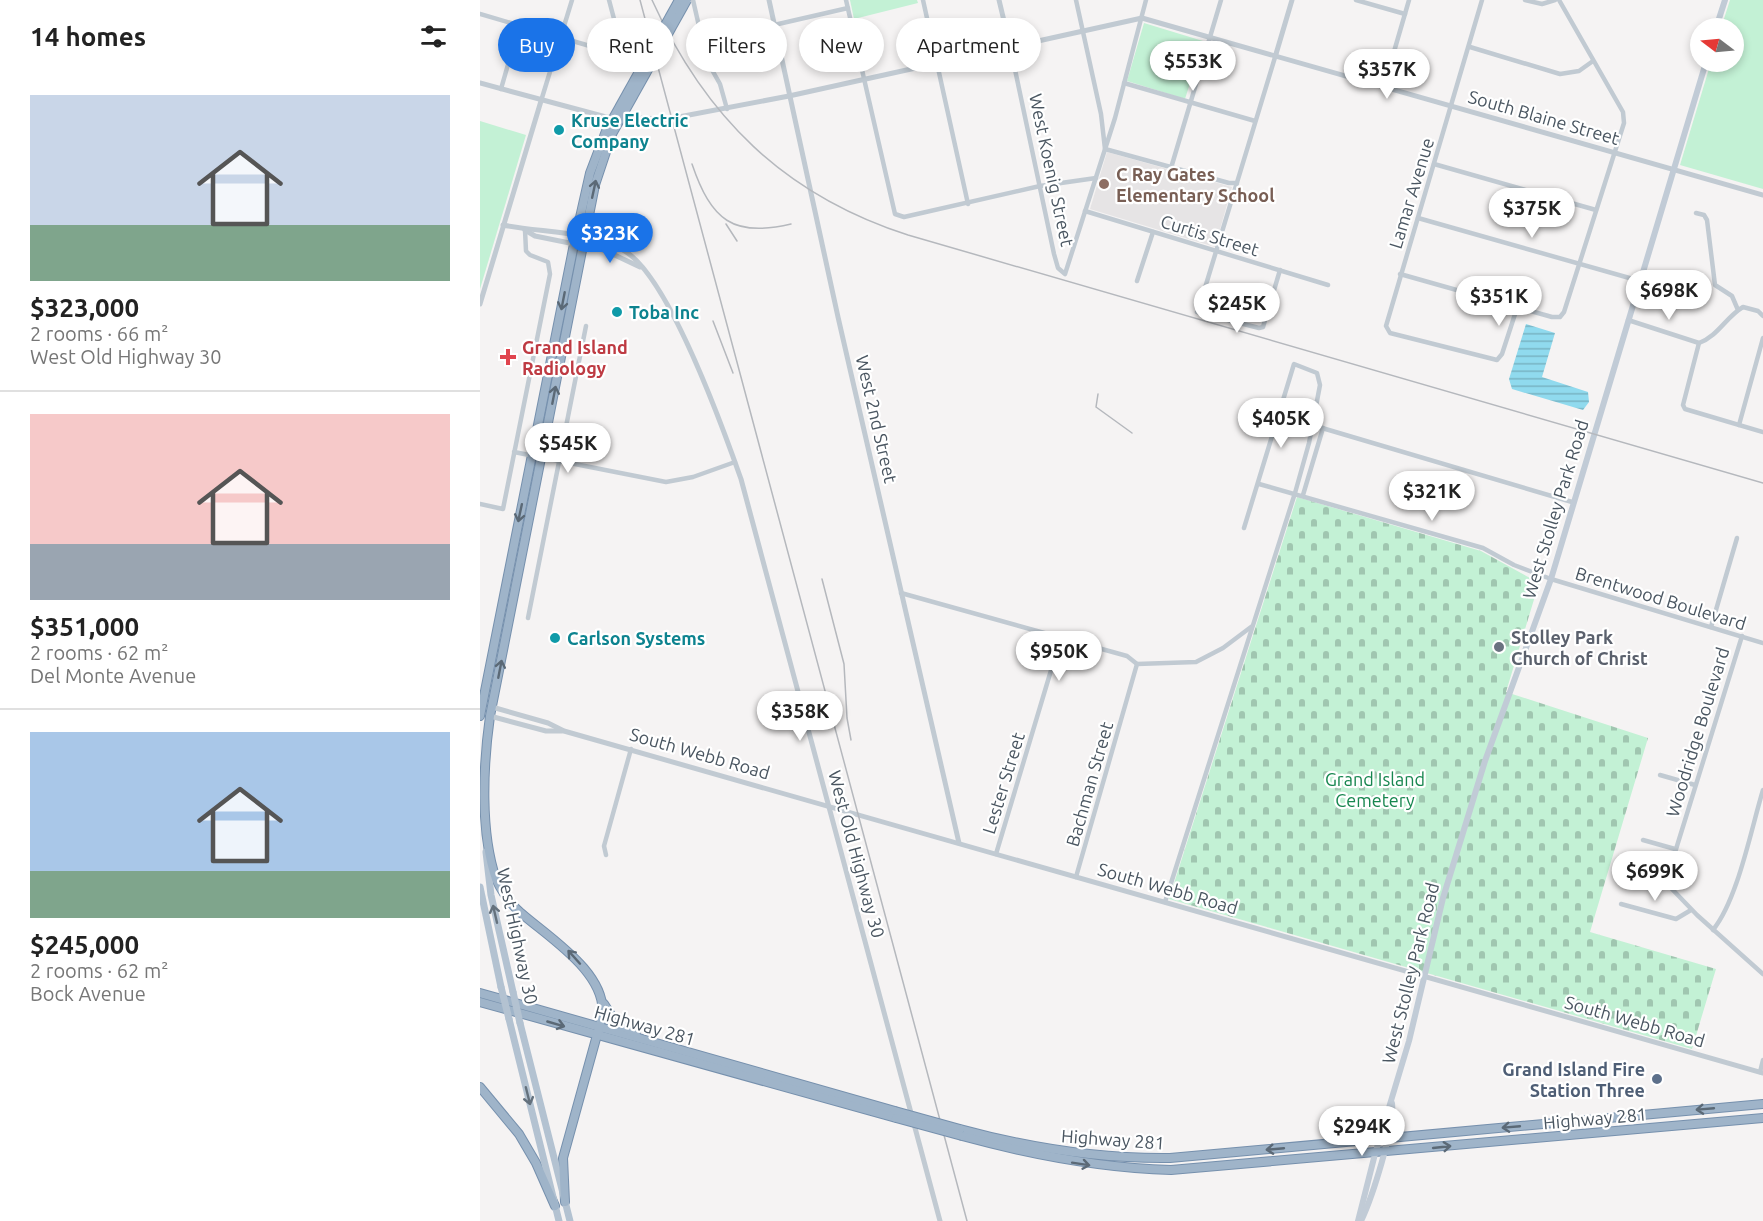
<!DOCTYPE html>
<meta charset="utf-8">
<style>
body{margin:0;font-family:Ubuntu,sans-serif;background:#f2f2f2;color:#222;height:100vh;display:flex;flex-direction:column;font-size:22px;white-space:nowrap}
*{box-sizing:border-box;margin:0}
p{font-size:20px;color:#767676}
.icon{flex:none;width:33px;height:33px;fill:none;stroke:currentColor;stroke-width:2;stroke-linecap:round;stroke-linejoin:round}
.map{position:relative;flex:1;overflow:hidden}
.panel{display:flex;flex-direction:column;background:#fff;width:480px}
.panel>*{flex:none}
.banner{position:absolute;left:18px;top:18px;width:570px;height:54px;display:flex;gap:12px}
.needle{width:39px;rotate:286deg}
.fabs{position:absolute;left:1210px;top:18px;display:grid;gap:12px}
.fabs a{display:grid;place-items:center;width:54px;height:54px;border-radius:50%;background:#fff;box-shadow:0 3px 9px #0003;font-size:30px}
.price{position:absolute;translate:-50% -51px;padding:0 14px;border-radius:21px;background:#fff;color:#222;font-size:20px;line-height:39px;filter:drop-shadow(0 2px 3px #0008)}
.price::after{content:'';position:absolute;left:50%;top:36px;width:18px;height:14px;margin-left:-9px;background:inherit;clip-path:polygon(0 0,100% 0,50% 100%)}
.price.active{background:#1a73e8;color:#fff}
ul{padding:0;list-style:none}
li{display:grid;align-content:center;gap:12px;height:318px;padding:0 30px}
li+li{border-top:2px solid #e0e0e0}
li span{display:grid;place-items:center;height:186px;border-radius:0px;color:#555}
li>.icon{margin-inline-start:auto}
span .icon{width:108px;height:108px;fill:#fffc;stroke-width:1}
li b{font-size:26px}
h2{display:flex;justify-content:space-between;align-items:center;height:72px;padding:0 30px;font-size:26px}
.tag{padding:0 21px;border-radius:27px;background:#fff;box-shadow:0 3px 9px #0003;font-size:21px;line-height:54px}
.tag.active{background:#1a73e8;color:#fff}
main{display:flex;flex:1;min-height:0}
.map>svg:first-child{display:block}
.education{fill:#e6e4e5}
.cemetery{fill:url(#cemetery-stones)}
.park{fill:#c3f1d5}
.water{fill:url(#water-rules)}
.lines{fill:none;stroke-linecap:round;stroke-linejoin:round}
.trunk-casing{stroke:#7690ad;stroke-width:10}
.minor{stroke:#c1cad2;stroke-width:4.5}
.tertiary{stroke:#c1cad2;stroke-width:5}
.secondary{stroke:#c1cbd6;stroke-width:6}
.primary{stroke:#b3c2d1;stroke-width:7}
.trunk{stroke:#9fb4c9;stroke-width:8}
.rail{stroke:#b5b8bd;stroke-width:1.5}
.trunk-bridge-casing{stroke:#7690ad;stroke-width:10;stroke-linecap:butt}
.primary-bridge{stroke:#b3c2d1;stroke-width:7}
.trunk-bridge{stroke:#9fb4c9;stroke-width:8}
.oneway{stroke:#5b6976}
.oneway2{stroke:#64717d}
.culture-dot{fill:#0f9aa8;stroke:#fff;stroke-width:2}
.education-dot{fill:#8d6e63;stroke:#fff;stroke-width:2}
.health-dot{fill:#e0444e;stroke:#fff;stroke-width:2}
.worship-dot{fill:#6b7280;stroke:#fff;stroke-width:2}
.service-dot{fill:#5c6f8a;stroke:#fff;stroke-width:2}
.labels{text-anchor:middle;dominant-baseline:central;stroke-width:4.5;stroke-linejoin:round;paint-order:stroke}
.street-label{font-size:18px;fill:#4a5661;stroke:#fff}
.culture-label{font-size:18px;font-weight:bold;fill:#0d838f;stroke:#fff;text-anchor:start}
.education-label{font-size:18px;font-weight:bold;fill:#785e54;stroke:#fff;text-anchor:start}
.health-label{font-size:18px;font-weight:bold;fill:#be3a42;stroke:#fff;text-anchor:start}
.worship-label{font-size:18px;font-weight:bold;fill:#5b616d;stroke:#fff;text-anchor:start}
.park-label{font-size:18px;fill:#17864f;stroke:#fff}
.service-label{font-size:18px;font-weight:bold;fill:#4e5e75;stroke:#fff;text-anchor:end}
</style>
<main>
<section class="panel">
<h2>14 homes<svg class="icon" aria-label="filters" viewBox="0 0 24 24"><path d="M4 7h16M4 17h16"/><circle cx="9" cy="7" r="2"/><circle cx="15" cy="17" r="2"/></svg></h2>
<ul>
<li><span style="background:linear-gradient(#c9d6e8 70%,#7fa58c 0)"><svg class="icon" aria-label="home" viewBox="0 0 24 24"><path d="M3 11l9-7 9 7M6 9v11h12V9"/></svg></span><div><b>$323,000</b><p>2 rooms · 66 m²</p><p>West Old Highway 30</p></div></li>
<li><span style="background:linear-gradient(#f6c9c9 70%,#9aa5b1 0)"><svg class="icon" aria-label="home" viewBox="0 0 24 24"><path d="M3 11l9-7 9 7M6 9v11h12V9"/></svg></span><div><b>$351,000</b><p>2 rooms · 62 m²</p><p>Del Monte Avenue</p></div></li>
<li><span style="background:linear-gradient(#a9c7e8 75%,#7fa58c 0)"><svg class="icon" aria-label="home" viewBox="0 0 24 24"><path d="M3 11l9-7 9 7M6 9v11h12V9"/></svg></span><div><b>$245,000</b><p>2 rooms · 62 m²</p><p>Bock Avenue</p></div></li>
</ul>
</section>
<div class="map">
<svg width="1283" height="1221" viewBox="0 0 1283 1221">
<defs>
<pattern id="cemetery-stones" width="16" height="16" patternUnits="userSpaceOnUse" patternTransform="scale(1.5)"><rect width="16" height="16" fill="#c3f1d5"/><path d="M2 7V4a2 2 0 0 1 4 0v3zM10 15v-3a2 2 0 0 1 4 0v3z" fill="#a0c6b0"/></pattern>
<pattern id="water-rules" width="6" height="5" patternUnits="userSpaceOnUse" patternTransform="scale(1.5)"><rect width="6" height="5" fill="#90daee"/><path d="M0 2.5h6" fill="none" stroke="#78b4c4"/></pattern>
</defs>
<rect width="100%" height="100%" fill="#f5f3f3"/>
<polygon class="education" points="627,152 752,187 735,247 610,209"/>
<polygon class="cemetery" points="817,497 1001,551 1059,583 1026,692 1168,738 1110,932 1236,969 1212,1049 689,899"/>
<g class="park">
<polygon points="370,0 437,0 438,3 374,19"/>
<polygon points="1250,0 1283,0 1283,189 1200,165 1231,62 1254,62 1254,28 1241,28"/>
<polygon points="664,23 723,41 705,99 647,81"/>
<polygon points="0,121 46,135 0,289"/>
</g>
<polygon class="water" points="1046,324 1075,333 1062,377 1108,392 1109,402 1103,410 1032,389 1029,379"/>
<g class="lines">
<g class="trunk-casing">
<g id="trunk">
<polyline points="0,716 94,244 110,173 126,131"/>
<polyline points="0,993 415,1111"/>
<polyline points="0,1002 416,1118"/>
<polyline points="124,1004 135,1021 156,1035"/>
<polyline points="0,1087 39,1134 56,1163 75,1206"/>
<path d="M480,1129C550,1148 617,1159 690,1158L1283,1104"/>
<path d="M482,1136C552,1155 619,1168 691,1170L1283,1118"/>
<path d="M85,1202L83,1158L122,1017C129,974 68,937 41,913C30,904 22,892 16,879C0,832 3,766 10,716L115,185L132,134"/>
</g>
</g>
<g class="minor">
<polyline points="213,0 227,61 240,84 247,109"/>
<polyline points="366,0 415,214 424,217 560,186 616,178"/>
<polyline points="443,0 488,204"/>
<polyline points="596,0 621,114 625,149 749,183 757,183"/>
<polyline points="876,0 925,14"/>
<polyline points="1002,0 906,326 910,333 1017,360 1022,354 1037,308"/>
<polyline points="1045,0 1062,4 1075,0"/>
<polyline points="0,14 127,51 136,44 138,34 129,0"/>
<polyline points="294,25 368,8"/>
<polyline points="530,46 574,254 578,268 585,274 635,118 666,0"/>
<polyline points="990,47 1080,74 1099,71 1113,61"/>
<polyline points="644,83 775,121"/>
<polyline points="904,86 929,0"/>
<polyline points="21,89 39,26"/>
<polyline points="61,101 92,0"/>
<polyline points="954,164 1116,210"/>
<polyline points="691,168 741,0"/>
<polyline points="605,211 848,285"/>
<polyline points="1216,213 1224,215 1227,220 1235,285 1252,296 1258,310"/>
<polyline points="938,218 1160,281"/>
<polyline points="920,274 1072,317 1080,317 1084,312 1144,123 1143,112 1079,0"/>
<polyline points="657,281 673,232"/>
<polyline points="721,301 796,54"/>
<polyline points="717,312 779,328 783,327 800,270"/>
<path d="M1283,316L1278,311L1263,307C1246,317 1238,336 1219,343L1203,405L1205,409L1283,432"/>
<polyline points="1148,320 1219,343"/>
<polyline points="832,425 1092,502"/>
<polyline points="1259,425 1283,338"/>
<polyline points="34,452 186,482 213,477 255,462"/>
<polyline points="779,484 1003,548 1034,565 1071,579 1283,643"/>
<polyline points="823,495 843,428"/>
<polyline points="0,504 23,509 70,274 68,262 50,255 46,251 45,230"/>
<polyline points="421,593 647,656 657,664 716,662 743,648 771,627"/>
<polyline points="48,618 106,326"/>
<polyline points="1231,627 1257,538"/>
<polyline points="1262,636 1188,875 1191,888 1217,915 1283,974"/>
<polyline points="1180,775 1215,785"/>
<polyline points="1163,840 1195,849"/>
<polyline points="516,854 581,637"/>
<polyline points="126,855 124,846 151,749"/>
<polyline points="596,877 657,664"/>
<polyline points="685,902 815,493 829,443 840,385 837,373 814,364 764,528"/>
<polyline points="1141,904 1196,919 1211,910"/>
<path d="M1233,930C1258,899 1271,829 1283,790"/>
<polyline points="1280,1072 1283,1060"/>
</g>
<g class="tertiary">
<polyline points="289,0 358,317 479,843"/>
<polyline points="519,0 530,46"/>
<polyline points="796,54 812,0"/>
<polyline points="0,83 126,117 188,119 309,96 662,18 1283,195"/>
<path d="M23,225C61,233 108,230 143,250C188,274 243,428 261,479L460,1221"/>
<polyline points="45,230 55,236 124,250 160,267"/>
<polyline points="0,304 61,101"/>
<polyline points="12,707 68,723 84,731 1283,1073"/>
<polyline points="10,716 66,731 82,731"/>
</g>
<g class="secondary">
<polyline points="1236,28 1245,0"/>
<polyline points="878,1221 895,1154 929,1041 963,898 1005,761 1071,579 1226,62"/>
<path d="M881,1221C892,1198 915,1127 912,1103"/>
</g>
<g class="primary">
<polyline points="6,852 11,895 33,992"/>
<polyline points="0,887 21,987"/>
<polyline points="29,1019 79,1221"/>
<polyline points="40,1023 90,1221"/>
</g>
<use href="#trunk" class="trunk"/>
<g class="rail">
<polyline points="160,0 487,1221"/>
<path d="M172,0C225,117 304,195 428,235L1283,483"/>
<path d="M212,164C231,220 253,238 311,224"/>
<polyline points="246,224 257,241"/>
<polyline points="233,321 253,373"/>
<polyline points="618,394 616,407 652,433"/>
<polyline points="342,579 364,664 367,718 371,740"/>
</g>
<g class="trunk-bridge-casing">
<g id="trunk-bridge">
<polyline points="126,131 199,0"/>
<polyline points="132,134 207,0"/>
<polyline points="415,1111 480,1129"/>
<polyline points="416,1118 482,1136"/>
</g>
</g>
<g class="primary-bridge">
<polyline points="21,987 29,1019"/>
<polyline points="33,992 40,1023"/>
</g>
<use href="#trunk-bridge" class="trunk-bridge"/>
</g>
<defs><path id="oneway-shaft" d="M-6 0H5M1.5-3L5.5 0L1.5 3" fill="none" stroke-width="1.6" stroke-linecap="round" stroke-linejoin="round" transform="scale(1.5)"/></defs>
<g class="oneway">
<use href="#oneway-shaft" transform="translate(114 189) rotate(-78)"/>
<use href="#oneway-shaft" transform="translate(83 301) rotate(101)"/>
<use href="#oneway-shaft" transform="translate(74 395) rotate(-79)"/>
<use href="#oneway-shaft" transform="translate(40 513) rotate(102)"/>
<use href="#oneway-shaft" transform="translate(20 669) rotate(-79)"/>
<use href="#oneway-shaft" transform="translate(94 957) rotate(-132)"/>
<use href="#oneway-shaft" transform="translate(76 1024) rotate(16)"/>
<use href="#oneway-shaft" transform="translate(1225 1109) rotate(175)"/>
<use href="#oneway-shaft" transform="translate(1031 1127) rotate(175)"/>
<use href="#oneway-shaft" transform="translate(962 1147) rotate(-6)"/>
<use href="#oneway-shaft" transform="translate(795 1149) rotate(175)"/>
<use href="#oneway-shaft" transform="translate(601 1164) rotate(9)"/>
</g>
<g class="oneway2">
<use href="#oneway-shaft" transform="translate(15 914) rotate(-103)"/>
<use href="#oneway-shaft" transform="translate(48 1096) rotate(76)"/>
</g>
<g class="culture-dot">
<circle cx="79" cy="130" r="6"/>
<circle cx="137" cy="312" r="6"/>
<circle cx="75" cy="638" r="6"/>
</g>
<circle class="education-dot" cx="624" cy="184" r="6"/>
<path class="health-dot" d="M25 348h6v6h6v6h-6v6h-6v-6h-6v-6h6z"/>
<circle class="worship-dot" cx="1019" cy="647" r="6"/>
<circle class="service-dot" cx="1177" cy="1079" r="6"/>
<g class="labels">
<g class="street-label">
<text transform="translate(1064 117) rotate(16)">South Blaine Street</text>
<text transform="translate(572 170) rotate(78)">West Koenig Street</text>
<text transform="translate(931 193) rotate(-73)">Lamar Avenue</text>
<text transform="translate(730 235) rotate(17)">Curtis Street</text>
<text transform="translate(397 419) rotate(77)">West 2nd Street</text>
<text transform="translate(1075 509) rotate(-73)">West Stolley Park Road</text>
<text transform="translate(1181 598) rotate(17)">Brentwood Boulevard</text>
<text transform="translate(1217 732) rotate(-73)">Woodridge Boulevard</text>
<text transform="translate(220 753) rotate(16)">South Webb Road</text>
<text transform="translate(523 783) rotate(-73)">Lester Street</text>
<text transform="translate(609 784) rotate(-74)">Bachman Street</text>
<text transform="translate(377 854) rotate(75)">West Old Highway 30</text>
<text transform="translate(688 888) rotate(16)">South Webb Road</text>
<text transform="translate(38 936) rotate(78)">West Highway 30</text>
<text transform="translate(930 973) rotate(-76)">West Stolley Park Road</text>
<text transform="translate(1155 1021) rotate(16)">South Webb Road</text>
<text transform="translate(165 1025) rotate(16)">Highway 281</text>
<text transform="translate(1115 1118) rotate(-5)">Highway 281</text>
<text transform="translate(633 1139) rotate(4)">Highway 281</text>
</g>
<g class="culture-label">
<text x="91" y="120">Kruse Electric<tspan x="91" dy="21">Company</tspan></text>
<text x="149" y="312">Toba Inc</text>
<text x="87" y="638">Carlson Systems</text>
</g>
<g class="education-label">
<text x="636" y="174">C Ray Gates<tspan x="636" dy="21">Elementary School</tspan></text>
</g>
<g class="health-label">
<text x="42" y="347">Grand Island<tspan x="42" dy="21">Radiology</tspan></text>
</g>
<g class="worship-label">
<text x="1031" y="637">Stolley Park<tspan x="1031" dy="21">Church of Christ</tspan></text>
</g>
<g class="park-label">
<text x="895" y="779">Grand Island<tspan x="895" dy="21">Cemetery</tspan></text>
</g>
<g class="service-label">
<text x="1165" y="1069">Grand Island Fire<tspan x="1165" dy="21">Station Three</tspan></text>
</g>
</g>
</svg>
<div class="fabs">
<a><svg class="needle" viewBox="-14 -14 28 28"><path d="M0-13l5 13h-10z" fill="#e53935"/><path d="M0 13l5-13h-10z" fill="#767676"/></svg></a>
</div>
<b class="price" style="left:713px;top:92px">$553K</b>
<b class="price" style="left:907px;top:100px">$357K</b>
<b class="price" style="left:1052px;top:239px">$375K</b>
<b class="price active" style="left:130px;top:264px">$323K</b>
<b class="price" style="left:1189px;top:321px">$698K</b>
<b class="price" style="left:1019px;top:327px">$351K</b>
<b class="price" style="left:757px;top:334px">$245K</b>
<b class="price" style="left:801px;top:449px">$405K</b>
<b class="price" style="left:88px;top:474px">$545K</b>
<b class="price" style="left:952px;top:522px">$321K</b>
<b class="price" style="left:579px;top:682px">$950K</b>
<b class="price" style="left:320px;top:742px">$358K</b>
<b class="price" style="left:1175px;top:902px">$699K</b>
<b class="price" style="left:882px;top:1157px">$294K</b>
<div class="banner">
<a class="tag active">Buy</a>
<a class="tag">Rent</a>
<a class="tag">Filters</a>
<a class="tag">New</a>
<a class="tag">Apartment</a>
</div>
</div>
</main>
